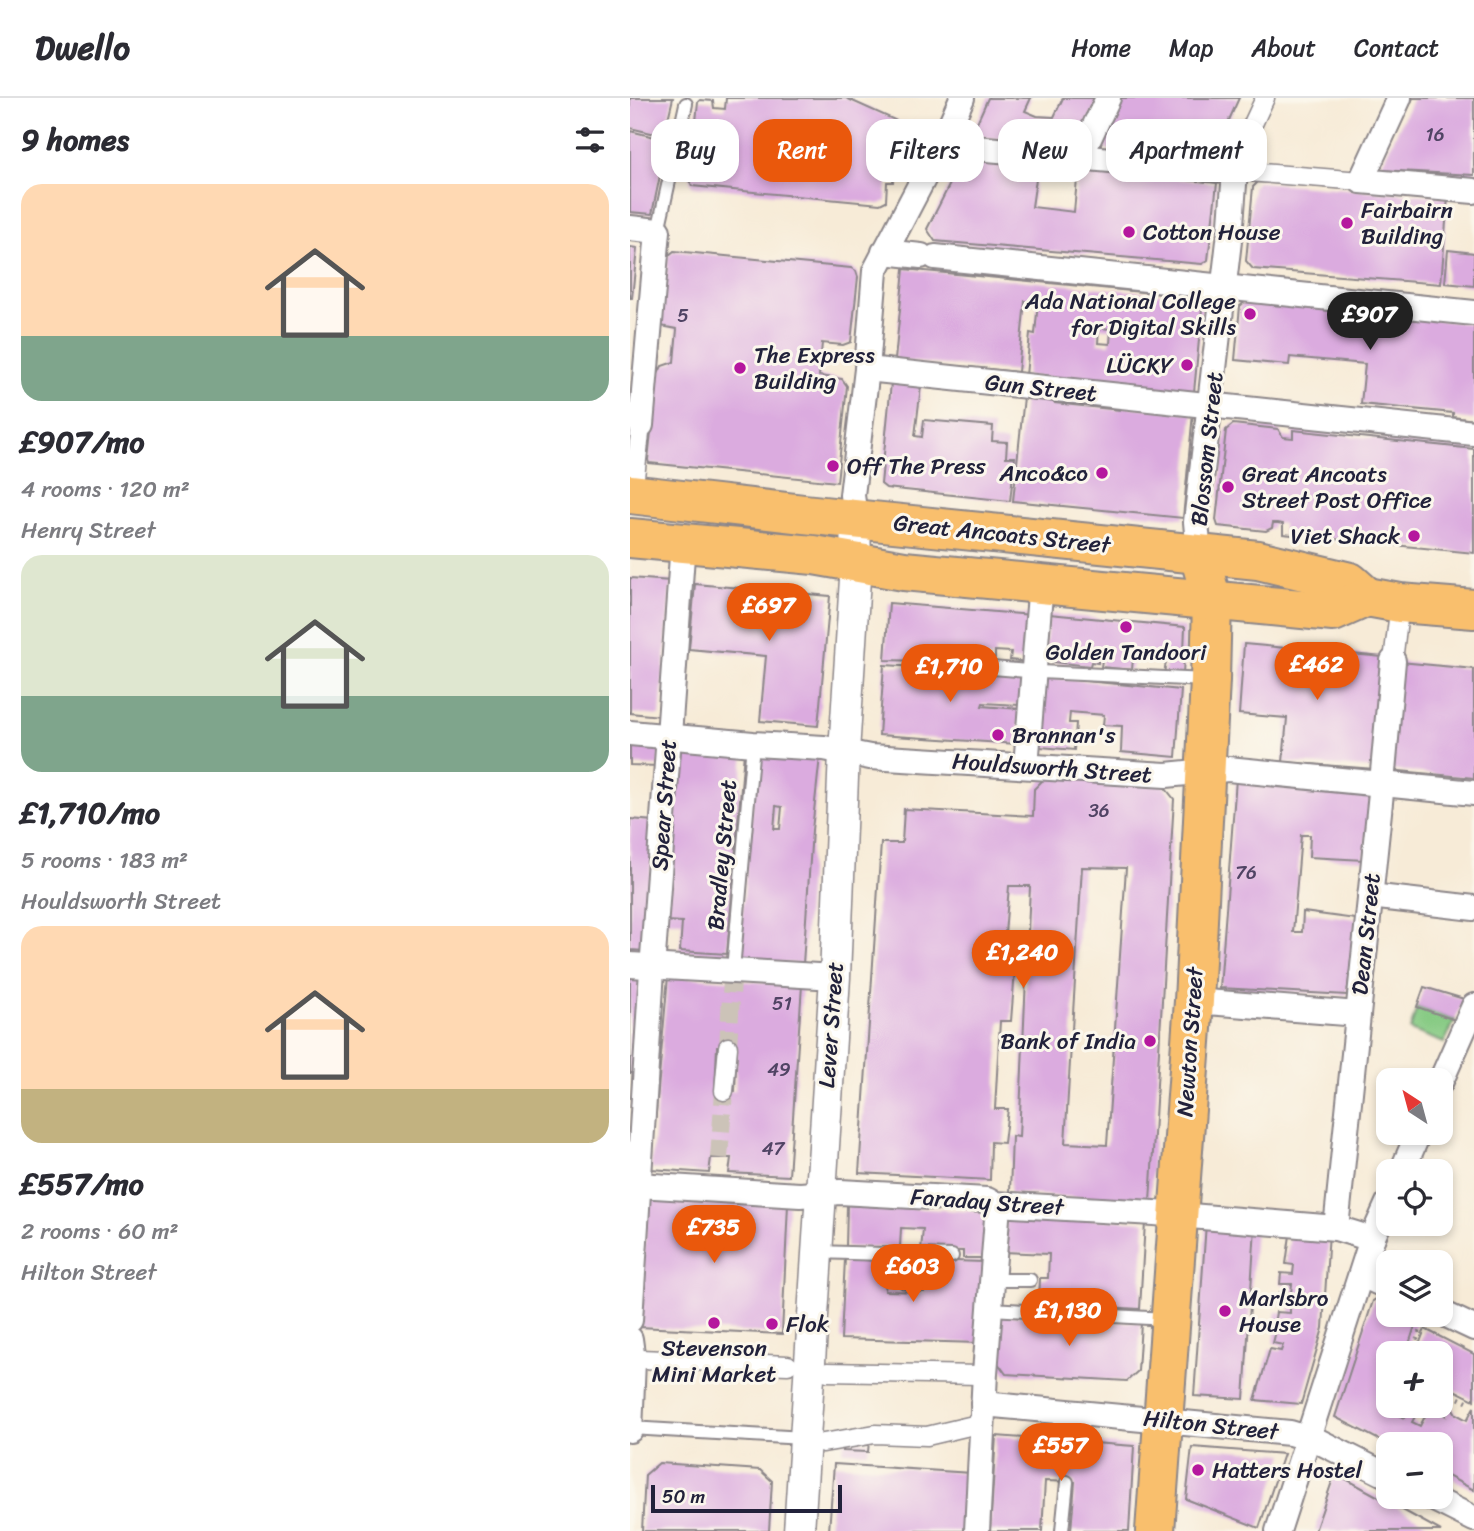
<!DOCTYPE html>
<meta charset="utf-8">
<style>
body{margin:0;font-family:Sriracha,sans-serif;background:#f2f2f3;color:#2b2b33;height:100vh;display:flex;flex-direction:column;font-size:26px;white-space:nowrap}
*{box-sizing:border-box;margin:0}
p{font-size:23px;color:#7c7c81}
.icon{flex:none;width:38px;height:38px;fill:none;stroke:currentColor;stroke-width:2;stroke-linecap:round;stroke-linejoin:round}
.map{position:relative;flex:1;overflow:hidden}
.details{display:flex;flex-direction:column;background:#fff;width:630px}
.details>*{flex:none}
.top-card{position:absolute;left:21px;top:21px;width:665px;height:63px;display:flex;gap:14px}
.needle{width:46px;rotate:324deg}
.buttons{position:absolute;left:746px;top:970px;display:grid;gap:14px}
.buttons a{display:grid;place-items:center;width:77px;height:77px;border-radius:14px;background:#fff;box-shadow:0 4px 10px #0003;font-size:35px}
.scale{position:absolute;left:21px;bottom:18px;width:191px;box-sizing:border-box;padding-left:7px;border:4px solid #22223b;border-top:0;font-size:19px;line-height:24px;white-space:nowrap;color:#22223b;-webkit-text-stroke:5px #fbf7ec;paint-order:stroke}
.price{position:absolute;translate:-50% -60px;padding:0 16px;border-radius:24px;background:#ea580c;color:#fff;font-size:23px;line-height:46px;filter:drop-shadow(0 2px 4px #0008)}
.price::after{content:'';position:absolute;left:50%;top:42px;width:21px;height:16px;margin-left:-10px;background:inherit;clip-path:polygon(0 0,100% 0,50% 100%)}
.price.active{background:#222;color:#fff}
ul{padding:0;list-style:none}
li{display:grid;align-content:center;gap:14px;height:371px;padding:0 21px}
li span{display:grid;place-items:center;height:217px;border-radius:21px;color:#555}
li>.icon{margin-inline-start:auto}
span .icon{width:126px;height:126px;fill:#fffc;stroke-width:1}
li b{font-size:30px}
h2{display:flex;justify-content:space-between;align-items:center;height:84px;padding:0 21px;font-size:30px}
.pill{padding:0 24px;border-radius:21px;background:#fff;box-shadow:0 4px 10px #0003;font-size:24px;line-height:63px}
.pill.active{background:#ea580c;color:#fff}
header{display:flex;align-items:center;gap:42px;box-sizing:border-box;height:98px;padding:0 35px;background:#fff;border-bottom:2px solid #e1e1e2}
header strong{font-size:33px}
nav{display:flex;gap:38px;margin-inline-start:auto;font-size:24px}
main{display:flex;flex:1;min-height:0}
.map>svg:first-child{display:block}
.green{fill:#86ca83;stroke:#54765f;stroke-width:2}
.building{fill:#dbabdf;fill-rule:evenodd}
.lines{fill:none;stroke-linecap:round;stroke-linejoin:round}
.pedestrian-tunnel{stroke:#ccc3b8;stroke-width:18;stroke-dasharray:18 9;stroke-linecap:butt}
.service-casing{stroke:#8c8689;stroke-width:16}
.pedestrian-casing{stroke:#8c8689;stroke-width:21}
.minor-casing{stroke:#8c8689;stroke-width:28}
.tertiary-casing{stroke:#8c8689;stroke-width:33}
.primary-casing{stroke:#8c8689;stroke-width:42}
.trunk-casing{stroke:#8c8689;stroke-width:42}
.path{stroke:#8c8689;stroke-width:4.5;stroke-dasharray:2 5;stroke-linecap:butt}
.service{stroke:#fff;stroke-width:12}
.pedestrian{stroke:#fff;stroke-width:18}
.minor{stroke:#fff;stroke-width:24}
.tertiary{stroke:#fff;stroke-width:30}
.primary{stroke:#f9bf6d;stroke-width:38}
.trunk{stroke:#f9bf6d;stroke-width:38}
.poi-dot{fill:#b5179e;stroke:#fbf7ec;stroke-width:2.5}
.labels{text-anchor:middle;dominant-baseline:central;stroke-width:6;stroke-linejoin:round;paint-order:stroke}
.number-label{font-size:19px;fill:#504464}
.poi-label{font-size:23px;fill:#22223b;stroke:#fbf7ec;text-anchor:start}
.street-label{font-size:23px;fill:#22223b;stroke:#fbf7ec}
</style>
<header>
<strong>Dwello</strong>
<nav><a>Home</a><a>Map</a><a>About</a><a>Contact</a></nav>
</header>
<main>
<section class="details">
<h2>9 homes<svg class="icon" aria-label="filters" viewBox="0 0 24 24"><path d="M4 7h16M4 17h16"/><circle cx="9" cy="7" r="2"/><circle cx="15" cy="17" r="2"/></svg></h2>
<ul>
<li><span style="background:linear-gradient(#ffd9b3 70%,#7fa58c 0)"><svg class="icon" aria-label="home" viewBox="0 0 24 24"><path d="M3 11l9-7 9 7M6 9v11h12V9"/></svg></span><div><b>£907/mo</b><p>4 rooms · 120 m²</p><p>Henry Street</p></div></li>
<li><span style="background:linear-gradient(#dfe7d0 65%,#7fa58c 0)"><svg class="icon" aria-label="home" viewBox="0 0 24 24"><path d="M3 11l9-7 9 7M6 9v11h12V9"/></svg></span><div><b>£1,710/mo</b><p>5 rooms · 183 m²</p><p>Houldsworth Street</p></div></li>
<li><span style="background:linear-gradient(#ffd9b3 75%,#c2b280 0)"><svg class="icon" aria-label="home" viewBox="0 0 24 24"><path d="M3 11l9-7 9 7M6 9v11h12V9"/></svg></span><div><b>£557/mo</b><p>2 rooms · 60 m²</p><p>Hilton Street</p></div></li>
</ul>
</section>
<div class="map">
<svg width="844" height="1433" viewBox="0 0 844 1433">
<rect width="100%" height="100%" fill="#fbf7ec"/>
<filter id="ink" filterUnits="userSpaceOnUse"><feTurbulence type="fractalNoise" baseFrequency=".0143" numOctaves="2"/><feDisplacementMap in="SourceGraphic" scale="14" xChannelSelector="R" yChannelSelector="G"/><feConvolveMatrix kernelMatrix="1 2 1 2 8 2 1 2 1" color-interpolation-filters="sRGB"/></filter>
<filter id="wash" filterUnits="userSpaceOnUse"><feTurbulence type="fractalNoise" baseFrequency=".00686" numOctaves="4" result="noise"/><feDisplacementMap in="SourceGraphic" scale="28" xChannelSelector="R" yChannelSelector="G"/><feGaussianBlur stdDeviation="1.57" result="paint"/><feColorMatrix in="noise" values="0 0 0 0 0 0 0 0 0 0 0 0 0 0 0 0 0 1.4 0 .05"/><feComposite in="paint" operator="in"/></filter>
<g filter="url(#wash)">
<rect width="100%" height="100%" fill="#f7ebd7"/>
<polygon class="green" points="787,909 825,922 814,945 780,932"/>
<g id="blocks">
<g class="building">
<polygon points="0,0 43,0 34,38 0,30"/>
<polygon points="96,0 216,0 276,27 274,44 281,45 278,74 264,72 263,84 257,84 256,103 250,106 62,88 60,83 68,4 70,2 83,3 84,10 95,11"/>
<polygon points="358,0 401,0 395,13 407,18 424,19 433,0 469,0 447,49 341,38"/>
<polygon points="491,0 609,0 581,62 473,51 470,45"/>
<polygon points="783,0 844,0 844,77 749,72"/>
<polygon points="0,33 33,41 30,57 34,58 22,116 0,114"/>
<polygon points="333,60 408,67 402,109 444,114 448,71 587,85 578,162 572,166 305,143 297,131"/>
<polygon points="628,84 818,99 811,186 623,171 616,163 623,89"/>
<polygon points="0,149 7,150 2,200 0,200"/>
<polygon points="818,152 844,155 844,188 815,185"/>
<polygon points="44,153 221,170 226,173 228,179 221,244 213,247 192,245 189,278 212,281 217,288 207,384 19,365 18,362 27,278 32,268 44,264 47,231 31,228 38,158"/>
<path d="M274,171L573,200L564,294L396,278L400,235L405,236L408,204L395,203L388,274L265,262ZM469,230L481,231L480,246L468,245Z"/>
<polygon points="616,203 844,226 844,322 823,319 823,315 731,306 735,266 660,259 659,267 605,262 610,208"/>
<polygon points="261,285 291,288 285,338 292,339 294,322 363,328 362,343 377,344 376,359 385,359 380,403 256,390 251,386"/>
<polygon points="394,299 425,302 425,305 489,312 490,308 563,315 553,420 383,403"/>
<polygon points="603,326 648,331 653,339 663,340 663,332 844,351 844,455 653,436 653,426 648,425 643,425 642,430 636,433 588,428 586,422 596,332"/>
<polygon points="0,480 41,483 30,618 0,615"/>
<polygon points="65,486 200,498 188,628 130,623 136,558 59,551"/>
<polygon points="259,505 402,517 398,564 380,562 381,554 365,553 365,560 295,556 294,563 255,562"/>
<polygon points="419,516 555,529 553,578 534,576 536,563 503,560 502,572 471,569 473,554 469,553 468,565 461,564 460,568 414,563"/>
<polygon points="614,546 753,559 745,671 653,664 657,620 609,616"/>
<polygon points="770,564 844,571 844,680 759,672"/>
<polygon points="254,567 392,575 389,607 353,605 352,608 390,611 387,646 249,637"/>
<polygon points="413,579 551,592 546,659 491,654 492,628 473,627 474,617 440,614 439,625 446,625 444,652 411,649 407,644"/>
<polygon points="0,646 30,648 29,668 0,667"/>
<polygon points="51,649 114,654 97,856 50,853 52,824 36,823"/>
<path d="M127,655L190,658L182,732L173,866L108,862ZM146,708L152,709L150,731H144Z"/>
<path d="M421,674L528,681L544,701L520,1104L380,1095L382,1038L389,1039L400,788H379L372,871L385,872L381,923H370L365,1011H378L374,1045L361,1044L360,1082L229,1075L251,745H272L274,711L403,718L404,691ZM452,769L496,770L477,1047L435,1045Z"/>
<polygon points="606,681 742,690 734,762 679,759 680,737 671,737 663,834 672,834 673,814 726,821 717,897 590,890"/>
<polygon points="0,721 24,723 15,853 0,852"/>
<polygon points="0,872 10,872 3,975 0,975"/>
<path d="M38,878L172,887L159,1078L99,1075L101,1060H81L79,1075L21,1071ZM87,948L107,949L105,993L85,992Z"/>
<polygon points="794,889 834,901 825,922 787,909"/>
<polygon points="18,1098 158,1106 152,1236 9,1229"/>
<polygon points="217,1107 352,1114 356,1118 356,1160 333,1160 333,1153 291,1152 293,1131 271,1130 270,1149 216,1149"/>
<polygon points="376,1117 515,1124 510,1211 409,1205 410,1180 418,1180 419,1156 374,1154"/>
<polygon points="576,1125 625,1129 614,1301 564,1298"/>
<polygon points="661,1130 699,1134 693,1230 671,1306 625,1302 640,1251 651,1253 653,1247 643,1245 646,1233 657,1234 659,1227 644,1226 646,1214 660,1215 660,1206 648,1205 649,1194 661,1195 662,1186 650,1186 651,1175 663,1176 664,1167 656,1166"/>
<polygon points="215,1161 258,1163 255,1193 294,1194 294,1162 354,1164 349,1245 211,1241"/>
<polygon points="746,1201 758,1207 758,1216 777,1216 787,1222 776,1255 758,1255 758,1307 771,1307 766,1316 775,1320 780,1309 788,1313 782,1324 790,1328 800,1309 816,1318 815,1311 822,1309 826,1316 837,1322 844,1309 844,1392 810,1374 810,1346 757,1346 705,1319 743,1203"/>
<polygon points="372,1217 511,1225 508,1273 497,1283 376,1276 368,1265"/>
<polygon points="795,1231 844,1256 844,1302 810,1285 810,1255 786,1255"/>
<polygon points="366,1338 504,1348 499,1433 441,1433 445,1384 415,1383 412,1433 360,1433"/>
<polygon points="214,1343 239,1343 238,1354 213,1353"/>
<polygon points="562,1349 654,1356 629,1430 556,1401"/>
<polygon points="29,1365 130,1372 142,1383 139,1433 12,1433 15,1377"/>
<polygon points="204,1366 341,1375 337,1433 199,1433"/>
<polygon points="705,1375 811,1433 685,1433"/>
</g>
</g>
</g>
<g filter="url(#ink)">
<use href="#blocks" fill-opacity="0" stroke="#8c8689" stroke-width="2"/>
<g class="lines">
<g class="pedestrian-tunnel">
<polyline points="98,949 102,882"/>
<polyline points="89,1060 94,993"/>
</g>
<g class="service-casing">
<g id="service">
<polyline points="28,133 56,6"/>
<polyline points="301,565 410,574 576,582"/>
<polyline points="103,872 123,646"/>
<polyline points="186,1154 322,1158"/>
<polyline points="363,1182 400,1182"/>
<polyline points="275,1184 277,1158"/>
<polyline points="361,1211 536,1221"/>
<polyline points="0,1330 174,1340"/>
<polyline points="439,1343 443,1314"/>
<polyline points="432,1433 437,1384"/>
</g>
</g>
<g class="pedestrian-casing">
<g id="pedestrian">
<polyline points="635,0 607,60 605,73 731,83"/>
<polyline points="3,396 11,327"/>
<polyline points="763,563 770,505"/>
<polyline points="94,993 98,949"/>
<polyline points="10,1261 158,1267"/>
<polyline points="197,1274 350,1277"/>
<polyline points="193,1345 245,1336 297,1338 352,1325"/>
</g>
</g>
<g class="minor-casing">
<g id="minor">
<polyline points="769,0 731,83 844,93"/>
<polyline points="470,17 478,0"/>
<polyline points="313,43 323,48 605,73 601,126 566,424 569,457"/>
<polyline points="450,60 467,23"/>
<polyline points="0,130 28,133 11,327"/>
<polyline points="254,154 291,158"/>
<polyline points="305,159 844,215"/>
<polyline points="237,271 585,308"/>
<polyline points="588,308 844,335"/>
<polyline points="225,420 222,397 237,271 245,173 313,43 332,0"/>
<polyline points="0,635 123,646 194,650 240,659 536,677 598,671 844,695"/>
<polyline points="396,668 411,484"/>
<polyline points="740,798 844,810"/>
<polyline points="0,867 205,879"/>
<polyline points="564,903 728,916"/>
<polyline points="810,985 844,908"/>
<polyline points="772,1073 789,1034"/>
<polyline points="8,1087 170,1097 210,1094 357,1102 364,1106 524,1115 706,1130"/>
<polyline points="742,1141 706,1130 752,685 763,563"/>
<polyline points="732,1177 758,1189"/>
<polyline points="810,1214 844,1230"/>
<polyline points="0,1222 22,872 53,444"/>
<polyline points="0,1241 3,1263 0,1332"/>
<polyline points="353,1306 660,1335 690,1344 758,1378"/>
<polyline points="798,1398 844,1421"/>
<polyline points="347,1433 355,1275 367,1120 364,1106"/>
<polyline points="648,1433 742,1141 758,1105"/>
</g>
</g>
<g class="tertiary-casing">
<polyline id="tertiary" points="169,1433 205,879 214,654 226,465 225,420"/>
</g>
<g class="primary-casing">
<polyline id="primary" points="525,1433 564,903 580,582 582,502 569,457"/>
</g>
<g class="trunk-casing">
<g id="trunk">
<polyline points="0,396 174,416 628,462 720,484 737,499"/>
<polyline points="0,440 184,457 274,473 703,514 737,499 770,505 844,511"/>
</g>
</g>
<g class="path">
<polyline points="782,1255 791,1230"/>
<polyline points="810,1291 839,1305"/>
</g>
<use href="#service" class="service"/>
<use href="#pedestrian" class="pedestrian"/>
<use href="#minor" class="minor"/>
<use href="#tertiary" class="tertiary"/>
<use href="#primary" class="primary"/>
<use href="#trunk" class="trunk"/>
</g>
</g>
<g class="poi-dot">
<circle cx="717" cy="125" r="7"/>
<circle cx="499" cy="134" r="7"/>
<circle cx="620" cy="216" r="7"/>
<circle cx="557" cy="267" r="7"/>
<circle cx="110" cy="270" r="7"/>
<circle cx="203" cy="368" r="7"/>
<circle cx="472" cy="375" r="7"/>
<circle cx="598" cy="389" r="7"/>
<circle cx="784" cy="438" r="7"/>
<circle cx="496" cy="529" r="7"/>
<circle cx="368" cy="637" r="7"/>
<circle cx="520" cy="943" r="7"/>
<circle cx="595" cy="1213" r="7"/>
<circle cx="84" cy="1225" r="7"/>
<circle cx="142" cy="1226" r="7"/>
<circle cx="568" cy="1372" r="7"/>
</g>
<g class="labels">
<g class="number-label">
<text x="805" y="36">16</text>
<text x="53" y="217">5</text>
<text x="469" y="712">36</text>
<text x="616" y="774">76</text>
<text x="152" y="905">51</text>
<text x="149" y="971">49</text>
<text x="143" y="1050">47</text>
</g>
<g class="poi-label">
<text x="731" y="112">Fairbairn<tspan x="731" dy="26">Building</tspan></text>
<text x="513" y="134">Cotton House</text>
<text x="606" y="203" text-anchor="end">Ada National College<tspan x="606" dy="26">for Digital Skills</tspan></text>
<text x="124" y="257">The Express<tspan x="124" dy="26">Building</tspan></text>
<text x="543" y="267" text-anchor="end">LÜCKY</text>
<text x="217" y="368">Off The Press</text>
<text x="458" y="375" text-anchor="end">Anco&amp;co</text>
<text x="612" y="376">Great Ancoats<tspan x="612" dy="26">Street Post Office</tspan></text>
<text x="770" y="438" text-anchor="end">Viet Shack</text>
<text x="496" y="554" text-anchor="middle">Golden Tandoori</text>
<text x="382" y="637">Brannan's</text>
<text x="506" y="943" text-anchor="end">Bank of India</text>
<text x="609" y="1200">Marlsbro<tspan x="609" dy="26">House</tspan></text>
<text x="156" y="1226">Flok</text>
<text x="84" y="1250" text-anchor="middle">Stevenson<tspan x="84" dy="26">Mini Market</tspan></text>
<text x="582" y="1372">Hatters Hostel</text>
</g>
<g class="street-label">
<text transform="translate(411 290) rotate(6)">Gun Street</text>
<text transform="translate(577 351) rotate(-84)">Blossom Street</text>
<text transform="translate(372 436) rotate(6)">Great Ancoats Street</text>
<text transform="translate(422 670) rotate(4)">Houldsworth Street</text>
<text transform="translate(34 707) rotate(-86)">Spear Street</text>
<text transform="translate(92 757) rotate(-85)">Bradley Street</text>
<text transform="translate(736 836) rotate(-84)">Dean Street</text>
<text transform="translate(201 927) rotate(-86)">Lever Street</text>
<text transform="translate(560 944) rotate(-86)">Newton Street</text>
<text transform="translate(357 1104) rotate(4)">Faraday Street</text>
<text transform="translate(581 1327) rotate(6)">Hilton Street</text>
</g>
</g>
</svg>
<div class="buttons">
<a><svg class="needle" viewBox="-14 -14 28 28"><path d="M0-13l5 13h-10z" fill="#e53935"/><path d="M0 13l5-13h-10z" fill="#7c7c81"/></svg></a>
<a><svg class="icon" aria-label="locate" viewBox="0 0 24 24"><circle cx="12" cy="12" r="6"/><path d="M12 2v4M12 18v4M2 12h4M18 12h4"/></svg></a>
<a><svg class="icon" aria-label="layers" viewBox="0 0 24 24"><path d="M12 4l9 5-9 5-9-5zM3 14l9 5 9-5"/></svg></a>
<a>+</a>
<a>−</a>
</div>
<div class="scale">50 m</div>
<b class="price active" style="left:740px;top:254px">£907</b>
<b class="price" style="left:139px;top:545px">£697</b>
<b class="price" style="left:687px;top:604px">£462</b>
<b class="price" style="left:320px;top:606px">£1,710</b>
<b class="price" style="left:393px;top:892px">£1,240</b>
<b class="price" style="left:84px;top:1167px">£735</b>
<b class="price" style="left:283px;top:1206px">£603</b>
<b class="price" style="left:439px;top:1250px">£1,130</b>
<b class="price" style="left:431px;top:1385px">£557</b>
<div class="top-card">
<a class="pill">Buy</a>
<a class="pill active">Rent</a>
<a class="pill">Filters</a>
<a class="pill">New</a>
<a class="pill">Apartment</a>
</div>
</div>
</main>
